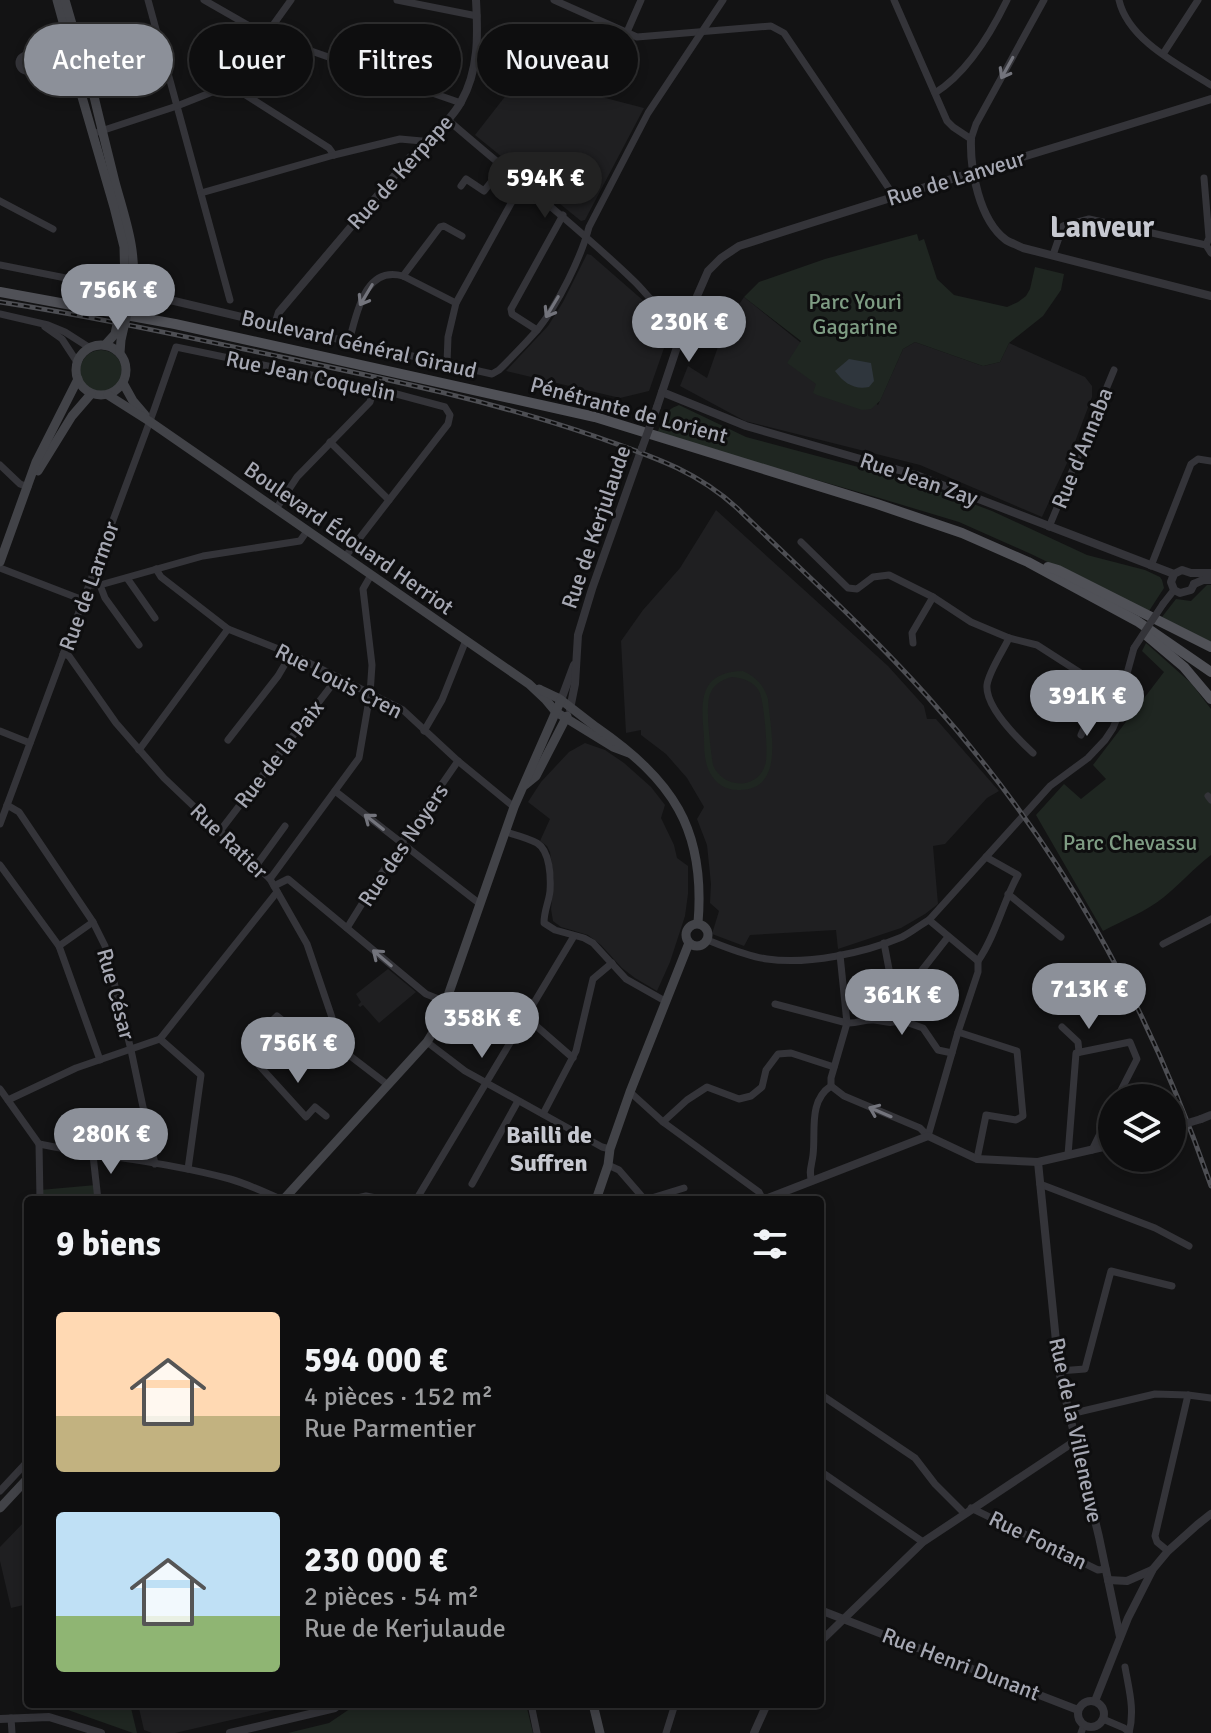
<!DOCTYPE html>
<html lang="fr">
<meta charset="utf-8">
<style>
body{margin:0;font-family:Signika,sans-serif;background:#1c1c1d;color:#f1f3f6;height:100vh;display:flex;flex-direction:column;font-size:30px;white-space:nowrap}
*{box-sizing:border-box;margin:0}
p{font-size:26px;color:#9b9c9e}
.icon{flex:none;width:44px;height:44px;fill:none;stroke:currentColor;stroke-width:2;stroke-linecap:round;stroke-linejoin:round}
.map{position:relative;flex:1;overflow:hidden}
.sheet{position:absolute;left:24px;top:1196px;width:800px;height:512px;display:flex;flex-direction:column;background:#0e0e0f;border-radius:8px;box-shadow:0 4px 12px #0003,0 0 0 2px #2e2e2f}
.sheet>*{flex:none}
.hud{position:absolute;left:24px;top:24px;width:800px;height:72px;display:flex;gap:16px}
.tools{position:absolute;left:1098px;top:1084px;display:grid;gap:16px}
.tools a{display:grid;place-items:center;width:88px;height:88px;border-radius:50%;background:#0e0e0f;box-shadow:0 4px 12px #0003,0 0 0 2px #2e2e2f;font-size:40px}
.price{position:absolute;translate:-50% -68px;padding:0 18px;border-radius:28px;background:#8c9099;color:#fff;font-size:26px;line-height:52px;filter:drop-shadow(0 2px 4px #0008)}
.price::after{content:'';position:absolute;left:50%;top:48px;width:24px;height:18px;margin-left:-12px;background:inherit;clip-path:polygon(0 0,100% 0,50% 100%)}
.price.selected{background:#222;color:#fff}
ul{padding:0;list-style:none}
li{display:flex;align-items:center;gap:24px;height:200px;padding:0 32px}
li span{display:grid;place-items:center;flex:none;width:224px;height:160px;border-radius:8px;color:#555}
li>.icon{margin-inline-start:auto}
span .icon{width:96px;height:96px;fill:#fffc;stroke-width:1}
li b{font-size:34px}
h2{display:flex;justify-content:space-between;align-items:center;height:96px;padding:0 32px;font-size:34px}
.chip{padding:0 28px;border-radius:36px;background:#0e0e0f;box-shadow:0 4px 12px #0003,0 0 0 2px #2e2e2f;font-size:28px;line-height:72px}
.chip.selected{background:#8c9099;color:#fff}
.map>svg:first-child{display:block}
.built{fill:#1f1f21}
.green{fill:#1f2621;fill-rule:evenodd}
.water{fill:#2f363d}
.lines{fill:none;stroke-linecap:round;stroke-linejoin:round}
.minor{stroke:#343439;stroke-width:7}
.tertiary{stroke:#343439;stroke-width:8}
.secondary{stroke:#424348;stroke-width:9}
.primary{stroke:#505157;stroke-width:10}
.rail-casing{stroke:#4d4e53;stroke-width:5}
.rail{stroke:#0e0e0f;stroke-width:2;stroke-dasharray:6;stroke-linecap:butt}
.minor-bridge{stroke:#343439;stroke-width:7}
.tertiary-bridge{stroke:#343439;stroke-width:8}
.secondary-bridge{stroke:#424348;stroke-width:9}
.oneway{stroke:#73747c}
.labels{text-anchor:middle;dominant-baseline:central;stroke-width:6;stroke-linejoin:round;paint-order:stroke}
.street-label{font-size:22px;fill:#a6a8b3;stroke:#0e0e0f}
.park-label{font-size:22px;fill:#7e9c83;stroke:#0e0e0f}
.neighbourhood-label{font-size:24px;font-weight:bold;fill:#c6c8d0;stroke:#0e0e0f}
.district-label{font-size:30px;font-weight:bold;fill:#c6c8d0;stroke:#0e0e0f}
</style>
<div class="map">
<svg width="1211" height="1733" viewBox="0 0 1211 1733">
<rect width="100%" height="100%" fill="#131314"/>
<g class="built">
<polygon points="559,86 644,108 585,220 581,221 475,135 507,94 534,87"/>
<polygon points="587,254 591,255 669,323 669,334 649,391 620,398 506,371 548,326 563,302"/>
<polygon points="744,297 878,405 903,349 915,342 983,366 1000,362 1009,343 1085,377 1092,386 1092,397 1067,463 1042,517 920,465 745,421 680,386 688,366 707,378 726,324"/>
<polygon points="716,510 888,666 924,706 927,719 936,719 999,791 987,798 945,844 933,846 938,904 925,914 901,928 838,949 836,930 750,935 744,946 712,934 719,911 710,903 711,884 707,845 697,819 704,807 687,778 666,754 641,735 641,730 626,733 621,641 643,610 680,568"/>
<polygon points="585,743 605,750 624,763 651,787 665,805 661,818 674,845 677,858 688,866 688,894 685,916 670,962 657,991 635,978 622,968 601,945 588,935 561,927 553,921 551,909 554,879 550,852 547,846 540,841 550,819 528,802 541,782 569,752"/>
<polygon points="388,969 416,992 379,1023 363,1005 360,1007 358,1005 361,1002 356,994"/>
<polygon points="28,1510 28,1604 11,1608 0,1561 0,1547 27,1519"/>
<polygon points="138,1704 300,1704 175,1733 152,1733 144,1730"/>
</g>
<g class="green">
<polygon points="917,234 919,241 924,239 937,279 954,295 1007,307 1018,302 1026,296 1030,289 1035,267 1064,274 1061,290 1043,316 1009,343 1000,362 983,366 915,342 903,349 880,401 871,409 862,410 817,395 813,393 816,384 787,363 801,341 744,297 759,282 825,259"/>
<circle cx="101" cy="371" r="21"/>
<path d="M679,405L746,437L918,483L992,511L1087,555L1145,570L1160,577L1162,580L1164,588L1149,611L1031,554L959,522L876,497L657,434C663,419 663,411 679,405Z"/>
<polygon points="1207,585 1211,585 1211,643 1162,617 1176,599 1191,601"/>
<path d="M1146,643L1191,683L1211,709V855C1194,868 1180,884 1164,897C1146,912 1123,920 1103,931L1036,815L1064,784L1081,799L1106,779L1093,765L1164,672L1142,651Z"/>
<path d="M743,671C756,677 764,685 768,699C770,729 786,789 740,790C727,791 716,784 710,773C704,762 704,749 704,737C701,702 698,672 743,671ZM732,677C743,678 753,681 759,691C764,700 769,756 765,765C757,791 722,788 713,765C711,750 704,704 711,692C715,683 724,679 732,677Z"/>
<polygon points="96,1185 98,1200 40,1200 40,1190"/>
<polygon points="94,1704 130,1704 137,1733 133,1733 68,1710"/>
<polygon points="357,1704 526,1704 533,1733 288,1733 329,1723"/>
</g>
<path class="water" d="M849,359L871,363L874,381L869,387C854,390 844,383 835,371Z"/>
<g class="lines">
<g class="minor">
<polyline points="148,0 230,300"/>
<polyline points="204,0 265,35 461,103"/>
<polyline points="397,0 477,16"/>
<polyline points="554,0 637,37 771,26 784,33 894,196"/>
<polyline points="894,0 947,121 953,127 971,139 976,124 1044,0"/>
<path d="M1119,0C1128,40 1179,65 1211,85"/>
<polyline points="627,32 641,0"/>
<polyline points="1163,54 1198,0"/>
<circle cx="27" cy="63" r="8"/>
<polyline points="35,63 71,55"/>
<polyline points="230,85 291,0"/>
<path d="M935,93C967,73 991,33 1007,0"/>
<path d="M448,120C510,174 575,224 634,281C648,294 666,322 684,326"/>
<polyline points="98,132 177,106 230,85 329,148 334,155"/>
<polyline points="1204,178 1209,238 1206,245 1211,253"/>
<polyline points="461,186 466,179 484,191 503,167"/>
<polyline points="201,193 334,155 400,139 422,141 425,143"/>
<polyline points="0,201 53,229"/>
<polyline points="1053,255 1063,226 1089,219 1206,245"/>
<polyline points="0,265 106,286 125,286"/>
<polyline points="403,276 440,227 444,226 462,236"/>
<polyline points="0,314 48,325 65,332 90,348"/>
<path d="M275,325L492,374L499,370C512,357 526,343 538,329C558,304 581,258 589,227L648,113L723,0"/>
<polyline points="45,327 62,339 77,362"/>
<polyline points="537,330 512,314 511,309 563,215"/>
<path d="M349,341C357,314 364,265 403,276L456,303"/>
<polyline points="447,363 448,337 456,303 520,187 524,183"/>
<polyline points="330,442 389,500"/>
<polyline points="0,465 20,484 28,487"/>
<polyline points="276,509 297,477 370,402 374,388"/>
<polyline points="1049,527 1114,370"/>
<polyline points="801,542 848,588 857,589 873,577 889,575 933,597 971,622 1009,638 1037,645 1093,681 1124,691"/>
<polyline points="1151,566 1191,464 1198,459 1211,461"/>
<polyline points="0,568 83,600"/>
<polyline points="156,569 161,577 228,629 291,654 403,710 458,761 514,807"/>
<polyline points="127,578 155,618"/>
<polyline points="89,585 100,585 203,556 300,541 307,531"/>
<polyline points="100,585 105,598 139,645"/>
<polyline points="1163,604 1174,590"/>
<path d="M1009,638C1003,651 989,671 987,685C985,707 1018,739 1033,753"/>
<polyline points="913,643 912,633 933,597"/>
<polyline points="63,654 69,656 116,723 164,778 270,879 307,944 340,1041 345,1052 388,1085"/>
<polyline points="0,731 30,743"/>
<polyline points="424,731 442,700 466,640"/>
<polyline points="1081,735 1089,717 1079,710 1093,681"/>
<polyline points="228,740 278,676 291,654"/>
<polyline points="139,750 228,629"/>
<polyline points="335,791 480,904"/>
<polyline points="1208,796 1211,800"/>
<polyline points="7,805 19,812 93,922 105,946 131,1050 155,1164"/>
<polyline points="0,824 154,410 176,347 374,388 445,407 450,415 448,424 345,557"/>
<polyline points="220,831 338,677"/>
<path d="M506,832C516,835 528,838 537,843C550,851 551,877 550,891C549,902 544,910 544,923L555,930L584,938L593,943L626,979L665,1001"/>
<polyline points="0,865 59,946 100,1060"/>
<polyline points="256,866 285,826"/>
<polyline points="270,879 359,758 370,694 372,665 363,589 371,575"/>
<polyline points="274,886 288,879 426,994 446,1002"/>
<polyline points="1008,894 1061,937"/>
<polyline points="347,928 378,878 400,848 404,839 458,761"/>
<path d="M707,940C726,947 746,956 767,959C808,965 864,953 902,937C912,932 920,925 929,920L1050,786L1088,758L1105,740L1113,728L1120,711L1126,677L1134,648"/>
<polyline points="1163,944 1211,919"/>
<polyline points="59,946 93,922"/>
<path d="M978,961C996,935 1003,902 1018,875L986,857"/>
<polyline points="919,974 948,937"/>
<path d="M775,1004L847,1023C857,1024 865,1019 874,1020C885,1021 889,1025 900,1020L923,1028L938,1050L952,1053"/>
<polyline points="526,1017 573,1058"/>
<polyline points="871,1019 873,1009 892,985 884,943"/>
<polyline points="1062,1027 1078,1042 1079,1052"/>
<polyline points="958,1032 1017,1051 1023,1116 1016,1120 986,1115 977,1159"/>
<polyline points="160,1039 201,1075 188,1169"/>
<polyline points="427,1042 465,1071 602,1147 610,1149"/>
<polyline points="246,1046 277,1016 319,1049 340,1041"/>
<polyline points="256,1062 306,1117 315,1107 326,1116"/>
<polyline points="831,1086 844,1096 920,1128 928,1136 958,1032 978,972 978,961 929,920"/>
<path d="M0,1089L39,1144C103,1157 168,1162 230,1179C248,1184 266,1193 283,1200"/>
<polyline points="630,1092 663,1122 759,1192 763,1200"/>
<polyline points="8,1100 76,1068 160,1039 277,892"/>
<polyline points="543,1114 576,1051 593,979 612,963"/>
<polyline points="663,1122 687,1100 707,1087 739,1099 751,1096 762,1087 766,1070 778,1054 791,1053 834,1067"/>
<polyline points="39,1144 40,1200"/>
<polyline points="1092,1150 1112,1109"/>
<polyline points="93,1155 98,1200"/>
<polyline points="1068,1155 1076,1053 1130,1042 1137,1059 1117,1098"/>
<polyline points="608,1165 619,1170 645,1200 684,1188"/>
<path d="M812,1181C808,1172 812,1165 813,1155C816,1132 808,1101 831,1086V1078L847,1023L840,955"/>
<polyline points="472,1184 518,1101"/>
<polyline points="1040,1184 1155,1228 1189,1246"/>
<polyline points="349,1200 366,1196 386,1200"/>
<polyline points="416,1200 574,936"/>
<polyline points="1059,1371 1085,1369 1111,1271 1172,1286"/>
<polyline points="820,1394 915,1458 935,1484 964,1513"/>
<polyline points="1070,1414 1155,1394 1188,1395 1211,1398"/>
<polyline points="820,1471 923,1542"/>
<polyline points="0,1491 28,1461"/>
<polyline points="971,1508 1098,1570 1106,1569"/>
<polyline points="1168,1551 1157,1542 1155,1536 1188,1395"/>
<path d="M1125,1667C1129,1690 1135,1710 1129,1733"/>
<polyline points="531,1704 537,1733"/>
<polyline points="11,1718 12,1733"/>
<polyline points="1103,1719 1124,1728 1129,1732"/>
<polyline points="666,1733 675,1704"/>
<polyline points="1081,1733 1084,1725"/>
</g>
<g class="tertiary">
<path d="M971,139C970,169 979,220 1006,240C1011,243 1017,245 1023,248L1211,296"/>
<path d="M132,291L275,325L279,312C322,261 364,211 407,161C424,141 448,125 461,102C479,70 478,35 476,0"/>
<polyline points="662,392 746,426 916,475 1174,574"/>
<path d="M657,407L684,326L708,271L721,258L739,246C896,195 1054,148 1211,99"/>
<polyline points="1194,584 1191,590 1180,593 1174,590 1171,582 1174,574 1182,570 1191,573 1211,573"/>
<polyline points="1194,584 1203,580 1211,580"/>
<polyline points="561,700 574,665"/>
<polyline points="570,709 575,684 578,635 592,589 642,448"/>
<polyline points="1201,1119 1211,1115"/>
<polyline points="1038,1162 1059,1371 1099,1537 1120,1637"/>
<polyline points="763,1200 928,1136 977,1159 1038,1162 1112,1145"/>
<polyline points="1108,1580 1127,1581 1152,1570"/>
<polyline points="820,1610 1078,1710"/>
<polyline points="820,1642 923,1542 1072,1443 1076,1442"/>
<circle cx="1091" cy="1714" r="13"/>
<polyline points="1095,1701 1128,1618 1153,1569 1168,1551 1197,1525 1211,1514"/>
<polyline points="0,1719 49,1717 101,1733"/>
<polyline points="230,1733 335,1708 340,1704"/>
<polyline points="754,1733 767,1704"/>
</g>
<g class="secondary">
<polyline points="57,0 71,51"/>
<polyline points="65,0 79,48"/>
<path d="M82,55L86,62C95,102 105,142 115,182C125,219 138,252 132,291"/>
<polyline points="74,58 73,66 114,207 124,247 125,286"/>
<circle cx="101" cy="370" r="25"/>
<polyline points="123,383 133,401 145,415"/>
<polyline points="108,395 149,421 529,684 546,700 556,712 613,747 629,753"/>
<polyline points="38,471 72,416 91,394"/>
<polyline points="0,562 36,462 78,379"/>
<path d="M539,689C546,693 555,696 561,700C573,709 584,718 596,727C672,780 706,828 698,923"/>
<polyline points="525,785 536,776 567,716"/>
<circle cx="697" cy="935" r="11"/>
<polyline points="283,1200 427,1042 438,1024 514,807 561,700"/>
<polyline points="596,1200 608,1165 610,1149 630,1092 689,943"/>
<polyline points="0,1508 28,1478"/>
<polyline points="593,1704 600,1733"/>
</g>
<g class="primary">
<polyline points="0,292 175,324 595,417 877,504 962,533 1028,562 1137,621 1211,672"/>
<polyline points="1048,567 1058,570 1211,647"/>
<polyline points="1146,635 1184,667 1211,699"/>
</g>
<g class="rail-casing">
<path id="rail" d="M0,302C96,317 191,338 286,358C391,380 496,402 597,437C650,456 694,469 737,508C800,569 867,629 927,696C1059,843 1146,999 1211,1186"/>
</g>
<use href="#rail" class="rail"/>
<polyline class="minor-bridge" points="1134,648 1163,604"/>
<g class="tertiary-bridge">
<polyline points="642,448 657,407"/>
<polyline points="1175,1127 1201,1119"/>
</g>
<g class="secondary-bridge">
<polyline points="105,345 115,334 125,286"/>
<polyline points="120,353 121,340 132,291"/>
</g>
</g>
<defs><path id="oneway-shaft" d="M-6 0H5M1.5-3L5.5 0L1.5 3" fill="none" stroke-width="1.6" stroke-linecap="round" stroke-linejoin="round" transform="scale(2)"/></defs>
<g class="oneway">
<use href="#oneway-shaft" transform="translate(1007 68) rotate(119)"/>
<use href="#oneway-shaft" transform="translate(366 295) rotate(121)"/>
<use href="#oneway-shaft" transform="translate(552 307) rotate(121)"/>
<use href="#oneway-shaft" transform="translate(374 822) rotate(-142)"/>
<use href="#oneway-shaft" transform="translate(382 958) rotate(-140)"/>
<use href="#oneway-shaft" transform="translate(880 1112) rotate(-157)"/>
</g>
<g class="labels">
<g class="street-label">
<text transform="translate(400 172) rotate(-48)">Rue de Kerpape</text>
<text transform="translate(956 178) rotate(-17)">Rue de Lanveur</text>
<text transform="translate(359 344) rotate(13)">Boulevard Général Giraud</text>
<text transform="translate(311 376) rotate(12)">Rue Jean Coquelin</text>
<text transform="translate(629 410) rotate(15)">Pénétrante de Lorient</text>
<text transform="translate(1082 448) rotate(-68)">Rue d'Annaba</text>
<text transform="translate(919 479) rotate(19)">Rue Jean Zay</text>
<text transform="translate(596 527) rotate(-71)">Rue de Kerjulaude</text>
<text transform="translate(349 538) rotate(35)">Boulevard Édouard Herriot</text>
<text transform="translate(89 586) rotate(-70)">Rue de Larmor</text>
<text transform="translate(339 681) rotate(27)">Rue Louis Cren</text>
<text transform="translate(279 754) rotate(-52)">Rue de la Paix</text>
<text transform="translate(229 841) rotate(44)">Rue Ratier</text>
<text transform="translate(403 845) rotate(-56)">Rue des Noyers</text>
<text transform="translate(116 994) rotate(75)">Rue César</text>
<text transform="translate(1076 1430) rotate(78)">Rue de la Villeneuve</text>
<text transform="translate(1038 1540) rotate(26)">Rue Fontan</text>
<text transform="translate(961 1664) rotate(21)">Rue Henri Dunant</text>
</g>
<g class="park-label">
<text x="855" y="301">Parc Youri<tspan x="855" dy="25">Gagarine</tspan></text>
<text x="1130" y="842">Parc Chevassu</text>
</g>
<g class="neighbourhood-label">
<text x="549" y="1135">Bailli de<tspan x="549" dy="28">Suffren</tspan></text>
</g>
<g class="district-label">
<text x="1102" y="227">Lanveur</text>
</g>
</g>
</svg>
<div class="tools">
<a><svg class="icon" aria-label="layers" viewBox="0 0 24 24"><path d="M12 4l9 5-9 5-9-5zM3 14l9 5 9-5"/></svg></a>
</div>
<b class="price selected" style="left:545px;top:220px">594K €</b>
<b class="price" style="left:118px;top:332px">756K €</b>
<b class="price" style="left:689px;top:364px">230K €</b>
<b class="price" style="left:1087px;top:738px">391K €</b>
<b class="price" style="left:1089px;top:1031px">713K €</b>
<b class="price" style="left:902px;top:1037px">361K €</b>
<b class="price" style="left:482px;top:1060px">358K €</b>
<b class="price" style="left:298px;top:1085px">756K €</b>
<b class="price" style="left:111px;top:1176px">280K €</b>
<div class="hud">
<a class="chip selected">Acheter</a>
<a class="chip">Louer</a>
<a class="chip">Filtres</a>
<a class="chip">Nouveau</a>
</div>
<section class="sheet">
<h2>9 biens<svg class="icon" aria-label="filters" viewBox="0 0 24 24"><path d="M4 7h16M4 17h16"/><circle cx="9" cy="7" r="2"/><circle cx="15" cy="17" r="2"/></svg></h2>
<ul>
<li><span style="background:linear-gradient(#ffd9b3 65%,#c2b280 0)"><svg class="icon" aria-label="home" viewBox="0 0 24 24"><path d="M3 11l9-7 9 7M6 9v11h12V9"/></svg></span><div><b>594 000 €</b><p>4 pièces · 152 m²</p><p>Rue Parmentier</p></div></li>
<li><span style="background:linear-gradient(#bfe0f5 65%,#8fb573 0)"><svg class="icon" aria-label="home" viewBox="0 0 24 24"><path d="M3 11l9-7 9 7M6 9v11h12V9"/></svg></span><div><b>230 000 €</b><p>2 pièces · 54 m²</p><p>Rue de Kerjulaude</p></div></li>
</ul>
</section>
</div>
